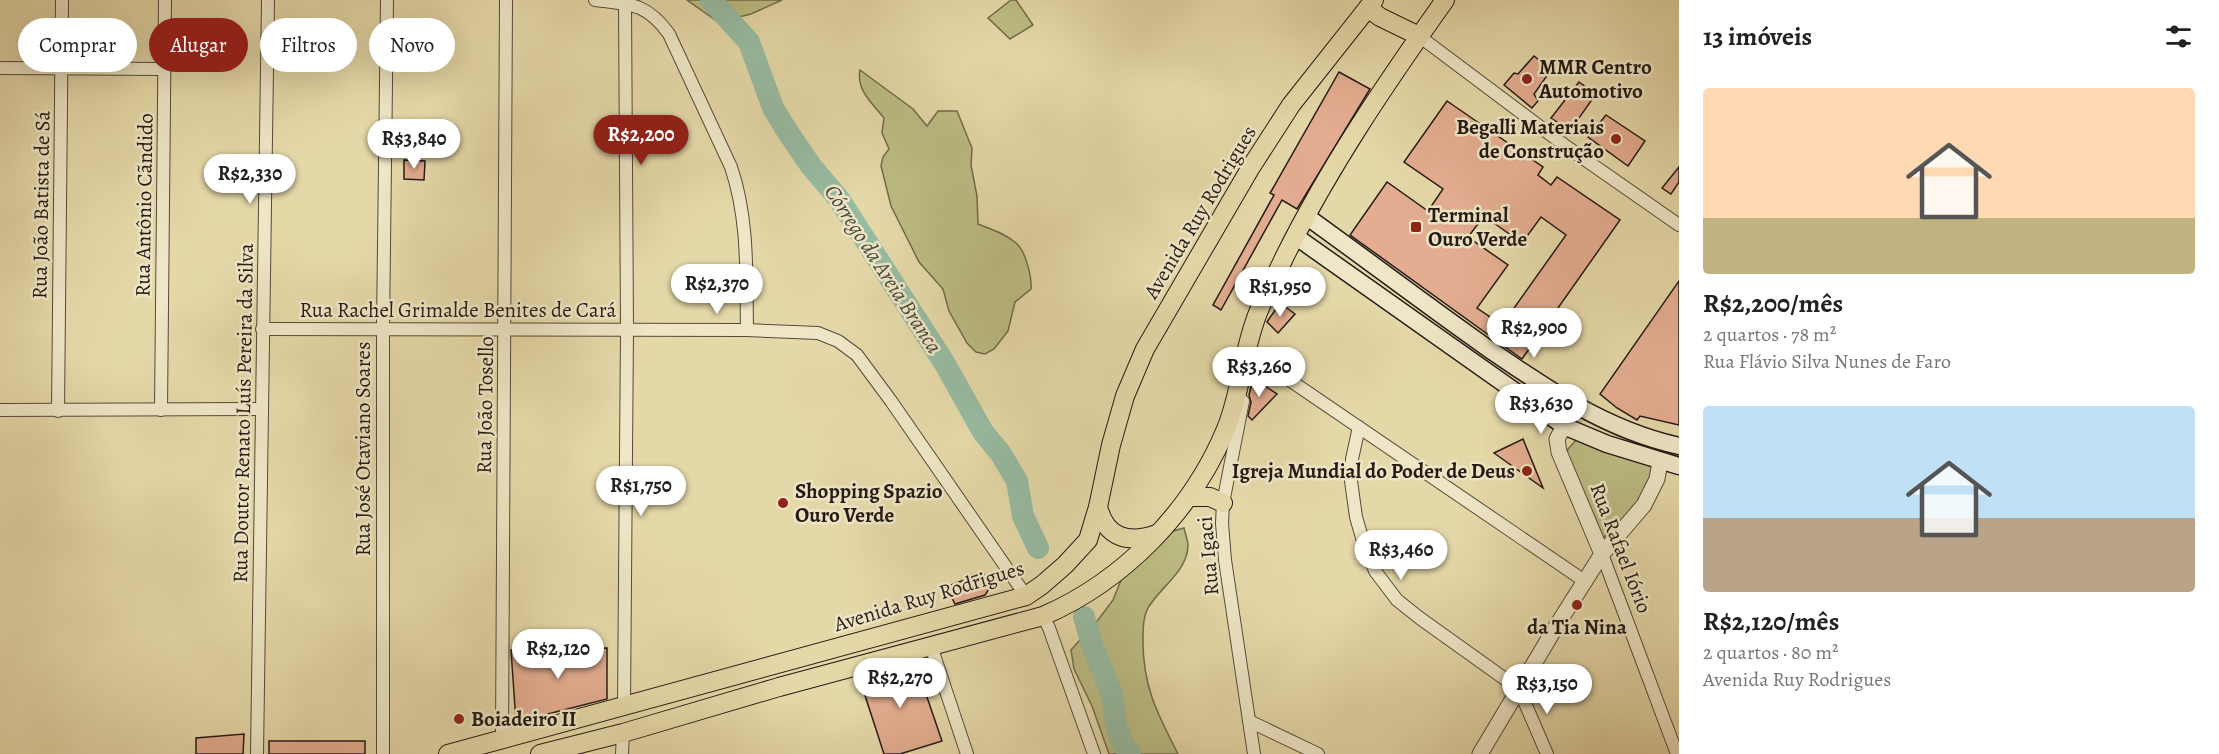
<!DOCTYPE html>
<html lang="pt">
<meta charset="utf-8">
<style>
body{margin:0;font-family:Alegreya,serif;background:#f2f2f2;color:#222;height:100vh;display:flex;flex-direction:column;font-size:22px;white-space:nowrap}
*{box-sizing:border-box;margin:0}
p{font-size:20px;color:#767676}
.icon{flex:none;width:33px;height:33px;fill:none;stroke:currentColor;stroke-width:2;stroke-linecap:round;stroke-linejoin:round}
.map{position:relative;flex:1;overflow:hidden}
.details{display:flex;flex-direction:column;background:#fff;width:540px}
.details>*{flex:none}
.guide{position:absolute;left:18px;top:18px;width:570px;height:54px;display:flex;gap:12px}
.price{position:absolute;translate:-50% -51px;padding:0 14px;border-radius:21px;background:#fff;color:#222;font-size:20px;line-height:39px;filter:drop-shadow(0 2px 3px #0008)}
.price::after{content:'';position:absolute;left:50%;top:36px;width:18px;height:14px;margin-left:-9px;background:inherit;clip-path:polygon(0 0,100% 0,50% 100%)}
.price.on{background:#8f2418;color:#fff}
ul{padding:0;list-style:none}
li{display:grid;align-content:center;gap:12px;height:318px;padding:0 24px}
li span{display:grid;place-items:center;height:186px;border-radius:6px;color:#555}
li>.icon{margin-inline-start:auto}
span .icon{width:108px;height:108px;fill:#fffc;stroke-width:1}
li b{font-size:26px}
h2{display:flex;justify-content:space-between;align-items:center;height:72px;padding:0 24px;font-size:26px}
.pill{padding:0 21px;border-radius:27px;background:#fff;box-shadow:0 6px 24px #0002;font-size:21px;line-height:54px}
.pill.on{background:#8f2418;color:#fff}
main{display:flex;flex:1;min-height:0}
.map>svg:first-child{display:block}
.green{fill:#bcbc83;stroke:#706b4c;stroke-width:1.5}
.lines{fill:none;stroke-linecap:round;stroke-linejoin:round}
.river{stroke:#97bba2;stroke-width:22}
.building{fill:#e4ad91;stroke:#251a14;stroke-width:1.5;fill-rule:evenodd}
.minor-casing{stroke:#554a39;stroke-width:14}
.tertiary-casing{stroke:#554a39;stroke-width:17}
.secondary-casing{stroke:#251a14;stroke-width:19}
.primary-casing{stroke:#251a14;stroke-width:20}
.minor{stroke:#eee6c6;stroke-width:12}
.tertiary{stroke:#eee6c6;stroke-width:15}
.secondary{stroke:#eee6c6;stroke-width:16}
.primary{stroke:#e5d8a8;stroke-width:18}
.poi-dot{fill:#8f2418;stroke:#eee6c6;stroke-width:2}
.labels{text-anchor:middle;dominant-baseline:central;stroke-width:5;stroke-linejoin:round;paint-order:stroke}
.poi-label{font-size:21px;font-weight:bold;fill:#251a14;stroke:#eee6c6;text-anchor:start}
.street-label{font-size:21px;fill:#251a14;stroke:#eee6c6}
.water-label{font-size:22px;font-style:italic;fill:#474a3f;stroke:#eee6c6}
</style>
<main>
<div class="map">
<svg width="1679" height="754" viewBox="0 0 1679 754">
<rect width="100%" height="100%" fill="#e5d8a8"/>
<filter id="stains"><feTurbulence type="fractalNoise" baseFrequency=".00333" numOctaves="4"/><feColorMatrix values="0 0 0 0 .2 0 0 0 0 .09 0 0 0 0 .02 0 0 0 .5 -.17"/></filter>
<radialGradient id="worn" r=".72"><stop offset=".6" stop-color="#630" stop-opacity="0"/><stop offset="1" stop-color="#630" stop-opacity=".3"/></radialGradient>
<g class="green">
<polygon points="687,0 782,0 751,14 718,22"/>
<polygon points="1011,0 1016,0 1033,25 1010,39 988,18"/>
<path d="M860,70L913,109L927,126L938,111H957L972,148L971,165L977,196L978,224C990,229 1007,234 1017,244C1026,252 1032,278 1031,289L1015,302L1008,331L994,349L985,354L976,352L967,343L949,311L943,289L919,262L891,206L881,166L883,157L889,149L882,133L884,118C872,103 856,90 860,70Z"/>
<path d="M1576,440L1653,465C1649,498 1624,518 1601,540L1565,460L1568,449Z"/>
<path d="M1184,528C1185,533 1188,540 1188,546C1187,573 1158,588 1147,610C1143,618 1143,629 1143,637C1142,685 1157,713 1178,754H1109L1092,706L1074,669L1071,650L1098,620L1113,600L1122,578L1166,533Z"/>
</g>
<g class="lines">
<g class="river">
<polyline points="711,0 749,42 773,108 789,134 811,166 839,199 945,364 983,432 1001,454 1017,481 1023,516 1038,548"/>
<polyline points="1084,617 1094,651 1112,694 1116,725 1123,744 1130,754"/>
</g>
</g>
<g class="building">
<polygon points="1534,56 1551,70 1534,94 1538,101 1532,108 1504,85 1514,73 1518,74"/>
<polygon points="1339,72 1370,89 1297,209 1282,200 1221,310 1213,305 1274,195 1270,193 1273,188"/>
<polygon points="1579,82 1596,94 1567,135 1567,129 1551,118"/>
<path d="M1447,101L1543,167L1538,175L1551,185L1557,177L1620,220L1522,359L1350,235L1387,182L1428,211L1443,189L1404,162ZM1484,216L1522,243L1541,217L1566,235L1502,325L1477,308L1508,265L1468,237Z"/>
<polygon points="1606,115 1645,141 1628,166 1588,137"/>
<polygon points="404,160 425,161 424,180 404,179"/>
<polygon points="1679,167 1679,182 1671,194 1662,188"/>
<polygon points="1679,281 1679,425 1640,416 1637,420 1617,408 1600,394"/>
<polygon points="1280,303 1295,314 1278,333 1267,322"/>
<polygon points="1253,378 1277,394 1252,420 1248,416 1251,402 1249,395"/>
<polygon points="1523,439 1543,488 1494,453"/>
<polygon points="983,573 991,586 985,595 955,604 946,587"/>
<polygon points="607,648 607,699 516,722 511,650"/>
<polygon points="915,662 942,741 900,754 884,754 859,677"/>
<polygon points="244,734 243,754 196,754 196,738"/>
<rect x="269" y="741" width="96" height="13"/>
</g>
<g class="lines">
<g class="minor-casing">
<g id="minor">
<path d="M595,0C630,4 647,3 669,34L731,167C749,220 746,274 747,330"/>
<polyline points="1419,36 1567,147 1679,225"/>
<polyline points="0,68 165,69"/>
<polyline points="262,329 747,330 818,333 838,341 857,355 891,401 1026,596"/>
<polyline points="1247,351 1586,582"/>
<polyline points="1243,401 1223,503 1222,523 1225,560 1254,754"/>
<polyline points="0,410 262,409"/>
<polyline points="161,410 165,0"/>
<polyline points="58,411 62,0"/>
<polyline points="1359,427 1352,459 1351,481 1356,517 1363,541 1375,571 1397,600 1421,619 1519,689 1547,754"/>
<polyline points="1602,554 1677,754"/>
<polyline points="1043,616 1049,628 1094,754"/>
<polyline points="931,646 967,754"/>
<polyline points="624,705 627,329 625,3"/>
<polyline points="1249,721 1318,754"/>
<polyline points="502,738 506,0"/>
<polyline points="257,754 268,0"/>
<polyline points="383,754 383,328 387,0"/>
<polyline points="622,754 623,733"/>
</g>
</g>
<g class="tertiary-casing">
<g id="tertiary">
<polyline points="1564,426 1557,439 1559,452 1602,554"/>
<polyline points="1480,754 1557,625 1602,554 1644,505 1657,479 1660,462"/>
</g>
</g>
<g class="secondary-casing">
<g id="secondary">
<path d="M1306,216C1366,259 1425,304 1486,347C1547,389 1606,430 1679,446"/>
<polyline points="1295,236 1564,426 1607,444 1679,466"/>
</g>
</g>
<g class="primary-casing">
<g id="primary">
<polyline points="1368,8 1380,17 1419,36"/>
<polyline points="1189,497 1210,497 1223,503"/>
<path d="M1098,507C1106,538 1128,544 1157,534"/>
<polyline points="448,754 1026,596 1042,585 1065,565 1088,540 1098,507 1111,445 1125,396 1145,349 1251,167 1291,105 1374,0"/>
<path d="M540,754L623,733L779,687L1043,616C1124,581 1192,511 1226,429C1240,395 1242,359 1254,324C1261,301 1274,280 1284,258C1329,167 1386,83 1445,0"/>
</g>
</g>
<use href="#minor" class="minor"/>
<use href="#tertiary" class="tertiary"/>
<use href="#secondary" class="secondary"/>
<use href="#primary" class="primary"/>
</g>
<g class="poi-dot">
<circle cx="1527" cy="79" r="6"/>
<circle cx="1616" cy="139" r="6"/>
<rect x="1410" y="221" width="12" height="12" rx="3"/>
<circle cx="1527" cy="471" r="6"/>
<circle cx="783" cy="503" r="6"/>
<circle cx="1577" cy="605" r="6"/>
<circle cx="459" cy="719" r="6"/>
</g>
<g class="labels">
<g class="poi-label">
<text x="1539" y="67">MMR Centro<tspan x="1539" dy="24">Automotivo</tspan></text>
<text x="1604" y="127" text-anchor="end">Begalli Materiais<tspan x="1604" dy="24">de Construção</tspan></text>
<text x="1428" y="215">Terminal<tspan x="1428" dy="24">Ouro Verde</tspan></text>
<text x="1515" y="471" text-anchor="end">Igreja Mundial do Poder de Deus</text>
<text x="795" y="491">Shopping Spazio<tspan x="795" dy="24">Ouro Verde</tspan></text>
<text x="1577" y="627" text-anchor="middle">da Tia Nina</text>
<text x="471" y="719">Boiadeiro II</text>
</g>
<g class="street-label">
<text transform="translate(41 205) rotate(-89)">Rua João Batista de Sá</text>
<text transform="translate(144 205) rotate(-89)">Rua Antônio Cãndido</text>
<text transform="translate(1200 212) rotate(-59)">Avenida Ruy Rodrigues</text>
<text x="458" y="310">Rua Rachel Grimalde Benites de Cará</text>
<text transform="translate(485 405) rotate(-89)">Rua João Tosello</text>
<text transform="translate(243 413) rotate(-89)">Rua Doutor Renato Luís Pereira da Silva</text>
<text transform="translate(363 449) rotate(-90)">Rua José Otaviano Soares</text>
<text transform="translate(1621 548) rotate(69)">Rua Rafael Iório</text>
<text transform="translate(1208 556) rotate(-95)">Rua Igaci</text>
<text transform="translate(929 596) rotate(-17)">Avenida Ruy Rodrigues</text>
</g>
<g class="water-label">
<text transform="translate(883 269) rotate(57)">Córrego da Areia Branca</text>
</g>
</g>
<rect width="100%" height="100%" filter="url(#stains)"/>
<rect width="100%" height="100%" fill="url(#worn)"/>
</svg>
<b class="price on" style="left:641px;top:166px">R$2,200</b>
<b class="price" style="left:414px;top:170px">R$3,840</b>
<b class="price" style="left:250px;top:205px">R$2,330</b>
<b class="price" style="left:717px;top:315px">R$2,370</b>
<b class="price" style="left:1280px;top:318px">R$1,950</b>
<b class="price" style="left:1534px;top:359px">R$2,900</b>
<b class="price" style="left:1259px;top:398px">R$3,260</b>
<b class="price" style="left:1541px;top:435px">R$3,630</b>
<b class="price" style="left:641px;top:517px">R$1,750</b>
<b class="price" style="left:1401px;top:581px">R$3,460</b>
<b class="price" style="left:558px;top:680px">R$2,120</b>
<b class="price" style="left:900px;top:709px">R$2,270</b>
<b class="price" style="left:1547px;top:715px">R$3,150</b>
<div class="guide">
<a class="pill">Comprar</a>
<a class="pill on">Alugar</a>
<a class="pill">Filtros</a>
<a class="pill">Novo</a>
</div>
</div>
<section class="details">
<h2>13 imóveis<svg class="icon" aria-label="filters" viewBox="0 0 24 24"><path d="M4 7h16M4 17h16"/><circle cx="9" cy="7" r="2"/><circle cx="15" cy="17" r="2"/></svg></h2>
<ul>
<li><span style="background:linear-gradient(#ffd9b3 70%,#c2b280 0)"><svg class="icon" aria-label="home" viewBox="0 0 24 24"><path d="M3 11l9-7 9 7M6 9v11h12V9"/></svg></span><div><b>R$2,200/mês</b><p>2 quartos · 78 m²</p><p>Rua Flávio Silva Nunes de Faro</p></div></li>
<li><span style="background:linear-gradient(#bfe0f5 60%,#b9a48a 0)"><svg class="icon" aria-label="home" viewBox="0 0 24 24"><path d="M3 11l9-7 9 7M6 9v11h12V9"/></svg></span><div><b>R$2,120/mês</b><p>2 quartos · 80 m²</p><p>Avenida Ruy Rodrigues</p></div></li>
</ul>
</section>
</main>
